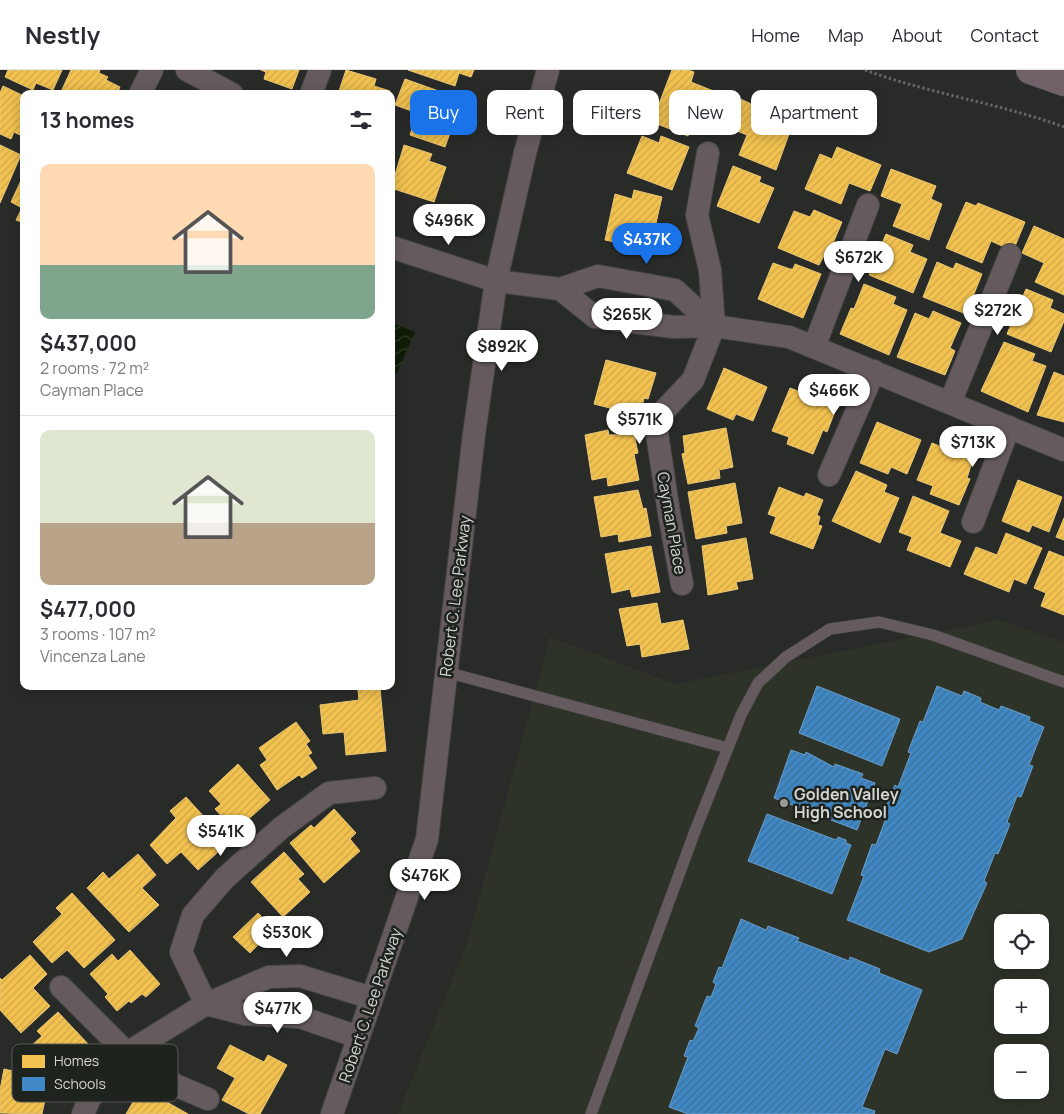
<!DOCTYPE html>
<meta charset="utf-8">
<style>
body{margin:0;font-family:Manrope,sans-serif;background:#f2f2f3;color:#2b2b33;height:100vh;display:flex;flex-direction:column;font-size:19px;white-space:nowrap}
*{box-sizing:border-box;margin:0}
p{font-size:16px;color:#7c7c81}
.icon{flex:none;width:28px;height:28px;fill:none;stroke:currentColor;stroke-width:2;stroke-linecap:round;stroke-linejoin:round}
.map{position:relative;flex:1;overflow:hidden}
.details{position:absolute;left:20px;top:20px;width:375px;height:600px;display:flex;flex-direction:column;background:#fff;border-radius:10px;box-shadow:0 2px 12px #0003}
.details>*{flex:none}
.hud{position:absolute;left:410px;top:20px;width:475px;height:45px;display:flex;gap:10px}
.fabs{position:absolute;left:994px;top:844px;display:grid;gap:10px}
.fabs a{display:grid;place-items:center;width:55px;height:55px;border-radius:10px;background:#fff;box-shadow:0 2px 12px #0003;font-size:25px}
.price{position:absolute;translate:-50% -42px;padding:0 11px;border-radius:18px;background:#fff;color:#222;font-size:16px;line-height:32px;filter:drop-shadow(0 1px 2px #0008)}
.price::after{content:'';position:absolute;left:50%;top:30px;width:15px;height:11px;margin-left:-8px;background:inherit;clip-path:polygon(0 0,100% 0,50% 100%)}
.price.active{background:#1a73e8;color:#fff}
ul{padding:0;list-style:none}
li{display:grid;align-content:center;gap:10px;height:265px;padding:0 20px}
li+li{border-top:1px solid #e1e1e2}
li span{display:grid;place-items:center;height:155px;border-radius:10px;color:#555}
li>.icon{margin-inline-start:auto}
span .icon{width:90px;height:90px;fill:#fffc;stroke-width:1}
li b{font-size:21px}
h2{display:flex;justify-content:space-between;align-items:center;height:60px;padding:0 20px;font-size:21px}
.chip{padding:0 18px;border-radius:10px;background:#fff;box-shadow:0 2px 12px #0003;font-size:18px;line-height:45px}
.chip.active{background:#1a73e8;color:#fff}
header{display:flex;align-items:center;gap:30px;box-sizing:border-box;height:70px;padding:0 25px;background:#fff;border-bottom:1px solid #e1e1e2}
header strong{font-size:24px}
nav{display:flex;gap:28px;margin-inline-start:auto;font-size:18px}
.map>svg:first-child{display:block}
.built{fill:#2d3329;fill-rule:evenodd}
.water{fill:url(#water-waves)}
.homes{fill:url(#homes-hatch);stroke:#e9c775}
.schools{fill:url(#schools-hatch);stroke:#6b9fc9}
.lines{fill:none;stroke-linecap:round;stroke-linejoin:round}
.service-casing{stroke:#444544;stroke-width:12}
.minor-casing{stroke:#444544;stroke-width:24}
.primary-casing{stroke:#444544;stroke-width:29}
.path{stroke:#6a6365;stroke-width:3;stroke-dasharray:2.5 2.5;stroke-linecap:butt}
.service{stroke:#655b5e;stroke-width:11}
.minor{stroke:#655b5e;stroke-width:22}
.primary{stroke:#706268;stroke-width:28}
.poi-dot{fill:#989a96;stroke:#1f231d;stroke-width:2}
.labels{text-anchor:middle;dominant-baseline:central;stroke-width:5;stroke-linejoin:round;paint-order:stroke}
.street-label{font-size:16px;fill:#d3d5d1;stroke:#1f231d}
.poi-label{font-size:16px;font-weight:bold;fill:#d3d5d1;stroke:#1f231d;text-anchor:start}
.key{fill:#1f231d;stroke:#555853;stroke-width:1}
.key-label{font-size:14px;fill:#d3d5d1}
</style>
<header>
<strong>Nestly</strong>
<nav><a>Home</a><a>Map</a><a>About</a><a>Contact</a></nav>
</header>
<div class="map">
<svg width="1064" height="1044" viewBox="0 0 1064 1044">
<defs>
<pattern id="water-waves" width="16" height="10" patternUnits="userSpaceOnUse" patternTransform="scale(1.25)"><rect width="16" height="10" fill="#101c05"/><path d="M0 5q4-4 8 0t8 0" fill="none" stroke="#323c28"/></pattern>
<pattern id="homes-hatch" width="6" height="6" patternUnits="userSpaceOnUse" patternTransform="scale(1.25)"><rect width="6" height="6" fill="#f2c14e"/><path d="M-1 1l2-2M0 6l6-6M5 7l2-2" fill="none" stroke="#cea74b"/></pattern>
<pattern id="schools-hatch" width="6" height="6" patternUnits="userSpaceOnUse" patternTransform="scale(1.25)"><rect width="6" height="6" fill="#3f88c5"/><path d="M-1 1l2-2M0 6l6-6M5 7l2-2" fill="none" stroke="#3f6f96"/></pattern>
</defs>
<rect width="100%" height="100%" fill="#292b28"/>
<path class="built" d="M999,550L1064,572V1044H398L467,873L550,567L675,614ZM1002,852H1040V890H1002ZM1002,918H1040V955H1002ZM1002,982H1040V1020H1002Z"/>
<polygon class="water" points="391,252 415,262 396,305 391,303"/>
<g class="homes">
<polygon points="8,0 62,0 53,20 36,13 33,20 5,7"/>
<polygon points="71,0 100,0 99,3 108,7 106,10 120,17 117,24 60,24"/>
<polygon points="261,0 299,0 292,19 264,9 266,2"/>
<polygon points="346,0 376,9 374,16 390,21 389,24 338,24"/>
<polygon points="408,0 474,0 471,7 459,3 455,16"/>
<polygon points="672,0 688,0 694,2 691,12 726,26 718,46 699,38 688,66 652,52"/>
<polygon points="405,9 450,25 446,37 458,41 445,77 410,65 417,43 395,35"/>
<polygon points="3,16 24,26 24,67 14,62 11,69 0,64 0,23"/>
<polygon points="736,27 793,53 776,100 739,85 747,65 725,56"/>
<polygon points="642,66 659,73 661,66 689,77 672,120 627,103"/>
<polygon points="0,75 21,85 0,133"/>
<polygon points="404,75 432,84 429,91 446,97 434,132 391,118"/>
<polygon points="837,77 881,95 870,121 849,113 841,134 805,119 820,84 832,89"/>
<polygon points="733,96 761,107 759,112 774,118 759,153 717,136"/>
<polygon points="891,99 936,116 931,129 942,134 929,170 893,156 902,134 881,126"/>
<polygon points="24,104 24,153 16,150 22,138 11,132"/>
<polygon points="634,120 662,127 656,153 660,154 656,173 639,169 638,173 625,170 624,174 605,170 615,124 632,129"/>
<polygon points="966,132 976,136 978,133 1025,152 1013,181 991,171 982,193 946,178"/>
<polygon points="814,140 842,152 831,178 827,180 819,195 778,178 794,141 810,147"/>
<polygon points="1034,156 1064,169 1064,225 1035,212 1044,193 1022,183"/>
<polygon points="886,164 913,175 910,182 927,189 913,223 869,205"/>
<polygon points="937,192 953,199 956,193 982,204 966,244 923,227"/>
<polygon points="773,193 790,199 793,199 795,194 821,204 803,248 758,229"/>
<polygon points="864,214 896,227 893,234 907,240 889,285 840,264 851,238 854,239"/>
<polygon points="1026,219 1053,230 1050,238 1064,244 1064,251 1051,282 1007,264"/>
<polygon points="933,241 961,253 950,278 955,281 945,305 897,287 915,243 929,249"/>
<polygon points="1004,272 1035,284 1032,291 1046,296 1028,342 981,321"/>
<polygon points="606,290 656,303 648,329 644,328 638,354 608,346 610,338 594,334"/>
<polygon points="724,298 767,317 753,351 736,344 733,350 707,339"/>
<polygon points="1054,302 1064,306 1064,352 1037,345"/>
<polygon points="790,318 837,336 827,362 823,360 813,384 787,374 789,367 772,361"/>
<polygon points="877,352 921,370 907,404 891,397 888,404 860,393"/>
<polygon points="726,358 733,397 719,400 720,408 688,414 682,384 685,383 683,366"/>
<polygon points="608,360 609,365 634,364 638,383 634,384 639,410 608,416 607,407 592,410 585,365"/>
<polygon points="932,373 973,389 967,408 970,409 959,435 930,424 933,416 917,410"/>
<polygon points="856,401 887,415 884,422 899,428 880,473 832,451"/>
<polygon points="1018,410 1062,427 1049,462 1032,455 1029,462 1002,451"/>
<polygon points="735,413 742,453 726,456 727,463 696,469 688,422"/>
<polygon points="779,417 804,427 806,423 823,430 817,445 820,447 818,455 822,456 813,479 770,463 776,447 768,444"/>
<polygon points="638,420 643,439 646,438 651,466 619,472 618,464 601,467 594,427"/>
<polygon points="913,426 949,441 940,463 961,471 950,497 907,480 912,467 899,462"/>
<polygon points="1064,448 1064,470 1056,467"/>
<polygon points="1006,463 1042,478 1026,514 1014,509 1009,522 964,504 976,477 997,485"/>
<polygon points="746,468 753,509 736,512 738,519 708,525 702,476"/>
<polygon points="651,476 660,522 632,527 630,519 612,523 605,484"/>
<polygon points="1049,481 1064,487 1064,545 1041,536 1046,523 1034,518"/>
<polygon points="657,533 661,554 683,550 689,579 642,587 640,574 627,576 619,539"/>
<polygon points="380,618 386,681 346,685 344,662 323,664 320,635 359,630 358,620"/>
<polygon points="296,652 310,671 306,674 312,683 308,685 317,698 302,708 299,705 277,720 260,695 267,690 259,678"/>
<polygon points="238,694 270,730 235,761 215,739 221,734 209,721"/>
<polygon points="186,727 228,773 198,800 181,782 167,794 150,775 176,748 170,741"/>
<polygon points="334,739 356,763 350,769 360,781 324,813 290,773 311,755 314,758"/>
<polygon points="284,782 304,804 298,809 310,822 283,847 251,812"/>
<polygon points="138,784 156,805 142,818 159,835 129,862 87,818 103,802 109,809"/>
<polygon points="72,823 115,870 84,898 67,880 52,893 33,872 62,844 56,838"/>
<polygon points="258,843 274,859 250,883 233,867"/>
<polygon points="130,880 160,914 146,927 142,924 131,933 129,931 117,941 105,927 108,924 90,904 112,884 118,891"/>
<polygon points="30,885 47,904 33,918 50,936 21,963 0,940 0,908 2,910"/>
<polygon points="58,942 90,976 55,1008 28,979 42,966 37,961"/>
<polygon points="230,975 264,992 268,985 287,995 260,1044 249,1044 222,1030 235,1008 217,998"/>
<polygon points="4,999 31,1005 30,1011 48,1015 42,1044 0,1043 0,1020"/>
<polygon points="143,1015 166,1028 165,1031 188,1044 126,1044"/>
</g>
<g class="schools">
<polygon points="817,616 900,649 882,696 799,663"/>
<polygon points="937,616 962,626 964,621 981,628 980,632 999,640 1001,636 1030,647 1029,651 1044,657 1029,695 1033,696 1021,727 1017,726 1007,752 1010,754 998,784 995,783 984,811 987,813 962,869 929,882 847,850 864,806 861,805 872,774 876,775 886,748 882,747 895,715 898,717 911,683 908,682 920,651 923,652"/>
<polygon points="791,680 805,685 806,682 834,697 835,694 863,704 861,708 875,713 857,760 774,728"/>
<polygon points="767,744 836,770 838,767 846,770 846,773 851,775 832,824 748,791"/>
<polygon points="741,849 766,860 768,856 799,868 797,871 849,891 850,887 880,899 879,903 922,920 897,984 885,979 862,1037 875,1041 874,1044 688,1044 669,1037 688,987 684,986 690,970 693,971 699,958 695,956 707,926 711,927 716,914 713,912 719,897 722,898"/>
</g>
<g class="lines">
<g class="service-casing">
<g id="service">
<polyline points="446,602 728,678"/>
<polyline points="591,1044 695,761 741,645 758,613 786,587 830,559 879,552 933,565 1064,612"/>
</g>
</g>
<g class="minor-casing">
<g id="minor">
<polyline points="187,0 232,24"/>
<polyline points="140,24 152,0"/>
<polyline points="311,24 320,0"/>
<polyline points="391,177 496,211 560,219 598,206 675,220 714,256"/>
<polyline points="560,219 595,247 674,257 714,256 789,267 1064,380"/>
<polyline points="814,277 868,135"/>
<polyline points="950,333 1010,185"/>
<polyline points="829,405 874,301"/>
<polyline points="973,452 1009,357"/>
<polyline points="682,514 669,443 655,350 693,310 714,256 710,200 697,145 708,83"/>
<polyline points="61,917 127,983 175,1015 208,1029"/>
<polyline points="206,934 181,882 193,845 225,808 281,758 329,723 375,718"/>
<polyline points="206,934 245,944 300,947 358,967"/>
<polyline points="83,1044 90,1028 127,983 206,934 269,907 300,906 372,928"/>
<polyline points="332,1044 427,769 474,364 496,211 525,83 548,0"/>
</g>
</g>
<g class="primary-casing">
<polyline id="primary" points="1030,0 1064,12"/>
</g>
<path class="path" d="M865,0C930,24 999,33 1064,57"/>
<use href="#service" class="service"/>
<use href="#minor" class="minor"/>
<use href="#primary" class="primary"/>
</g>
<circle class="poi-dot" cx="784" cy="733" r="5"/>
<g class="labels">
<g class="street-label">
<text transform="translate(672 453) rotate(80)">Cayman Place</text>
<text transform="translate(455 526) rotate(-83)">Robert C. Lee Parkway</text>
<text transform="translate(370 935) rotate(-71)">Robert C. Lee Parkway</text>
</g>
<g class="poi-label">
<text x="794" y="724">Golden Valley<tspan x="794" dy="18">High School</tspan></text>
</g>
</g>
<rect x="12" y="974" width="166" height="58" rx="8" class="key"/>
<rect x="22" y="985" width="23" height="13" fill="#f2c14e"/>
<rect x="22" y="1007" width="23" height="14" fill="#3f88c5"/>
<g class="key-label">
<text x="54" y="996">Homes</text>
<text x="54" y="1019">Schools</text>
</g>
</svg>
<div class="fabs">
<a><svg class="icon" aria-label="locate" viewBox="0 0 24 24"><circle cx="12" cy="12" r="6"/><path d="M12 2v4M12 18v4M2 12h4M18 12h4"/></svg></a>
<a>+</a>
<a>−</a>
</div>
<b class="price" style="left:449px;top:176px">$496K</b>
<b class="price active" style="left:647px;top:195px">$437K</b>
<b class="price" style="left:859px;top:213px">$672K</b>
<b class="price" style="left:998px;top:266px">$272K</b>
<b class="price" style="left:627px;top:270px">$265K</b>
<b class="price" style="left:502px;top:302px">$892K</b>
<b class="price" style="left:834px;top:346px">$466K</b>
<b class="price" style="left:640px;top:375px">$571K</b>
<b class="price" style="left:973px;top:398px">$713K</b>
<b class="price" style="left:221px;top:787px">$541K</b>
<b class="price" style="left:425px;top:831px">$476K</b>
<b class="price" style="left:287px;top:888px">$530K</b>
<b class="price" style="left:278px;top:964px">$477K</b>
<div class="hud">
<a class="chip active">Buy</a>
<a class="chip">Rent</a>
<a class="chip">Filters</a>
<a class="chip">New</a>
<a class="chip">Apartment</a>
</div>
<section class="details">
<h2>13 homes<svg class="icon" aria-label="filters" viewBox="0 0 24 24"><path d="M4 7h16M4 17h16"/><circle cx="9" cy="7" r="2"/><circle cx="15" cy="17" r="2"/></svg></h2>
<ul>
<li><span style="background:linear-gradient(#ffd9b3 65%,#7fa58c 0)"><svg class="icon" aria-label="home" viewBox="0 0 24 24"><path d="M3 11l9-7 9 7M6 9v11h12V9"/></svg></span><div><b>$437,000</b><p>2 rooms · 72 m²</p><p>Cayman Place</p></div></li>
<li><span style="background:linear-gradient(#dfe7d0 60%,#b9a48a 0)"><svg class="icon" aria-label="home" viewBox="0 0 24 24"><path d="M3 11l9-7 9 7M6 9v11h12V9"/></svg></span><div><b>$477,000</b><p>3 rooms · 107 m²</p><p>Vincenza Lane</p></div></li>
</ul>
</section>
</div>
